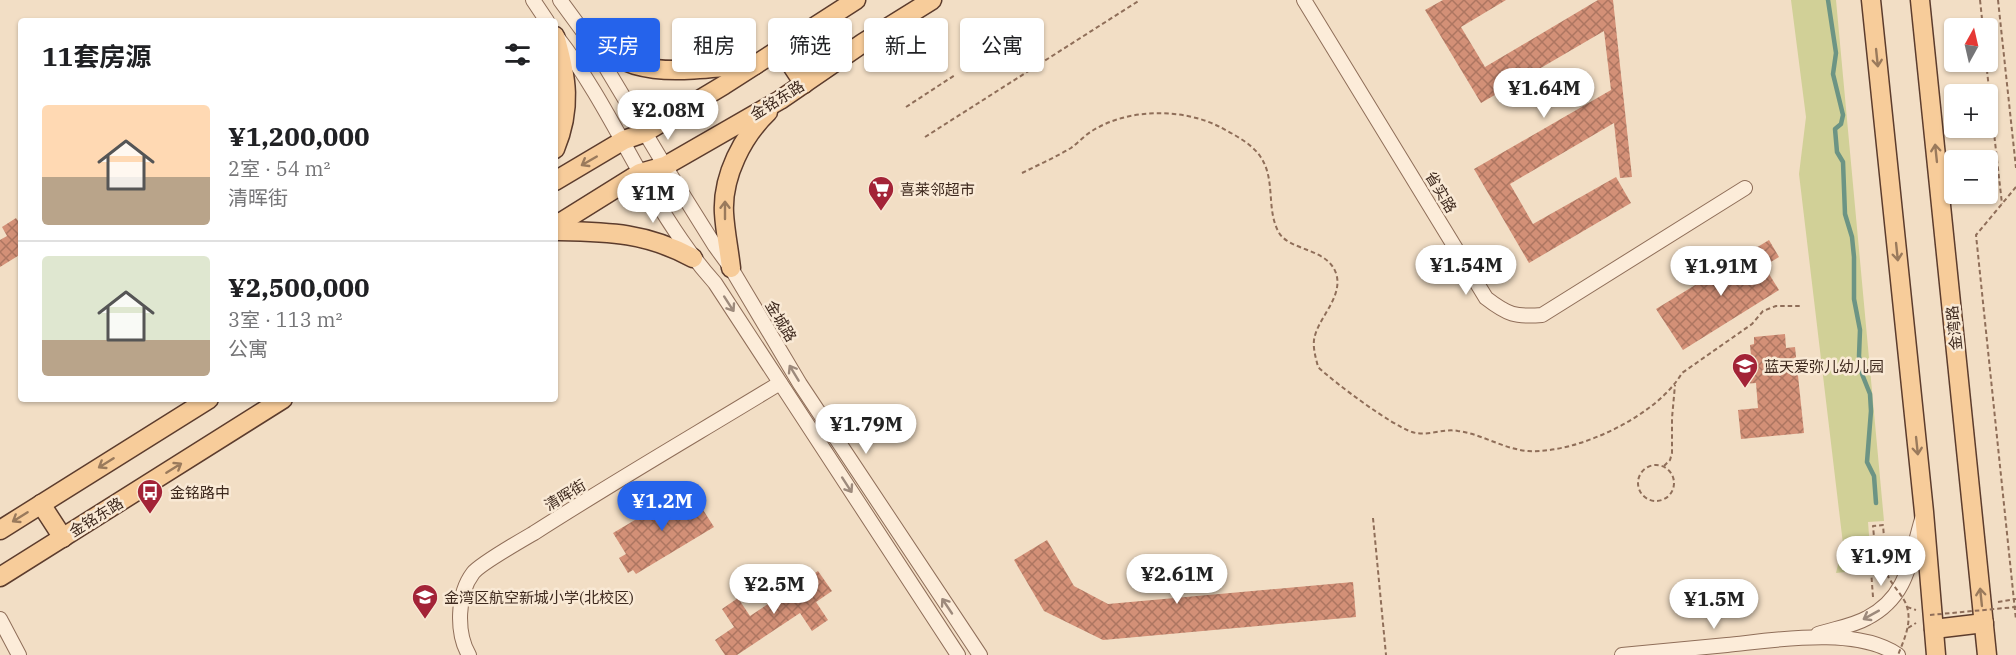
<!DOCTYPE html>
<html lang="zh">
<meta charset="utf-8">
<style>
body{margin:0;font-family:"IBM Plex Serif","Noto Sans SC",serif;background:#f2f2f2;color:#202124;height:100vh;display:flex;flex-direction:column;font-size:22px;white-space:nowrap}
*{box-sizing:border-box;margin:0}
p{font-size:20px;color:#757577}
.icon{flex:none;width:33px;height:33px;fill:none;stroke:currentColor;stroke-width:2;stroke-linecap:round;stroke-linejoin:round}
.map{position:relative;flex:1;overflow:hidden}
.details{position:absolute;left:18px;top:18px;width:540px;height:384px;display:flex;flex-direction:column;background:#fff;border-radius:6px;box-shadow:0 2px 4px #0004}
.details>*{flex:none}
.guide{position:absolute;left:576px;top:18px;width:570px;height:54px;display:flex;gap:12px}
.needle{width:39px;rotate:8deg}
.buttons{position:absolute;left:1944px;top:18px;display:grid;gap:12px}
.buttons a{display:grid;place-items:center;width:54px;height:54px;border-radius:6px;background:#fff;box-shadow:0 2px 4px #0004;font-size:30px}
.price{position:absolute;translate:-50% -51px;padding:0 14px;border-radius:21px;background:#fff;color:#222;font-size:20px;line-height:39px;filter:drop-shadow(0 2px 3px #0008)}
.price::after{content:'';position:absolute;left:50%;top:36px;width:18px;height:14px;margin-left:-9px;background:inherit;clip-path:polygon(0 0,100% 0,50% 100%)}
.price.on{background:#2563eb;color:#fff}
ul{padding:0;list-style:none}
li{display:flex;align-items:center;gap:18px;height:150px;padding:0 24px}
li+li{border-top:2px solid #e0e0e0}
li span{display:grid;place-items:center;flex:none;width:168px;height:120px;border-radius:6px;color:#555}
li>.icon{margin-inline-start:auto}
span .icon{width:72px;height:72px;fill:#fffc;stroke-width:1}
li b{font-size:26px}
h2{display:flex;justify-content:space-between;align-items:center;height:72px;padding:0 24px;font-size:26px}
.chip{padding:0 21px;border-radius:6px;background:#fff;box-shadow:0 2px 4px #0004;font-size:21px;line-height:54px}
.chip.on{background:#2563eb;color:#fff}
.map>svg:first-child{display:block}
.grass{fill:#d1d097}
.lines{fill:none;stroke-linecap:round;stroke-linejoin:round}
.stream{stroke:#6c9484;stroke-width:4.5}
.building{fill:url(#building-cross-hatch)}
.minor-casing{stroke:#8f6e59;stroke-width:16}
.major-casing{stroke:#5c3c2d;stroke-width:21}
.path{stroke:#8f6e59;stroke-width:2;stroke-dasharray:4.5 3;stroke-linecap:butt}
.minor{stroke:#fcecd9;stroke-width:14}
.major{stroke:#f7cc9a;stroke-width:18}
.path-bridge{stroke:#8f6e59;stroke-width:2;stroke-dasharray:4.5 3;stroke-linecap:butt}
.oneway{stroke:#9a7a5c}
.oneway2{stroke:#9d8a7c}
.labels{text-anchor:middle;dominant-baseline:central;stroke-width:5;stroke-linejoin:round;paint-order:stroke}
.street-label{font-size:15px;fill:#3e291e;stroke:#f9e9d5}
.poi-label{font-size:15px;fill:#3e291e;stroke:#f9e9d5;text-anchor:start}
</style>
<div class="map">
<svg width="2016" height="655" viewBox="0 0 2016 655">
<defs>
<pattern id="building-cross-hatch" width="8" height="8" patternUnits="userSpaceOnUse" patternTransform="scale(1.5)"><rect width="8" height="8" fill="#d39077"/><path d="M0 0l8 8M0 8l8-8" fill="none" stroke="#ad7661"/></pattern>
</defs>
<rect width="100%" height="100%" fill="#f2dec5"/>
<polygon class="grass" points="1791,0 1836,0 1884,521 1868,522 1871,561 1864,562 1864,570 1836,573 1843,544 1799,174 1806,117"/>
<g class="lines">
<polyline class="stream" points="1828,0 1836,53 1833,74 1843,115 1841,124 1835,129 1837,152 1843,162 1845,214 1852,237 1854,257 1854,299 1860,330 1859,356 1862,374 1870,394 1871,411 1867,462 1874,476 1876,503"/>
</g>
<g class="building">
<polygon points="1443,0 1506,0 1461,27 1485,67 1598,0 1613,0 1632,177 1620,178 1614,123 1510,184 1533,224 1616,177 1631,203 1529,263 1474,169 1611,90 1604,31 1481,103 1425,10"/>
<polygon points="16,218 21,225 21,254 0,267 0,240 7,236 2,227"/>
<polygon points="1769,240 1779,257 1764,266 1779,290 1683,350 1656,309"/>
<polygon points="1785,334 1786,348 1795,347 1804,433 1741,439 1738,410 1758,408 1756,383 1742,384 1739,357 1751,355 1750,345 1754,344 1754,337"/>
<polygon points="689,488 714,527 636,574 633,570 628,573 619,558 626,554 613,533"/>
<polygon points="1047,540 1074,586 1108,604 1353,582 1356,617 1103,640 1044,611 1014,560"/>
<polygon points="818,571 832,591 816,602 828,620 812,631 800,613 737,655 725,655 715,640 734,627 722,609 738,598 750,616"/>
</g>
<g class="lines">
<g class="minor-casing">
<g id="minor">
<polyline points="533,0 547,21"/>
<polyline points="560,0 590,41 665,166 715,246 731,268 800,384 980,655"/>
<path d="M1304,0L1486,298C1508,315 1515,317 1542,315L1745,188"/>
<path d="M558,38C617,115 650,211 715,283L958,655"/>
<polyline points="0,619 19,655"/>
<path d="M1818,634C1833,629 1853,626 1867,618C1908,597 1910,560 1922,519"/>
<path d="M469,655C456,633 457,594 473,573C480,564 522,540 534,533C615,481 698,433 780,383"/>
<path d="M1622,655C1657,652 1692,648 1727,645C1776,640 1856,626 1898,655"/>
</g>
</g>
<g class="major-casing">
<g id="major">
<polyline points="1871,0 1924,512 1936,655"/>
<polyline points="1920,0 1987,655"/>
<path d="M555,36C567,77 572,108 555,149"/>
<path d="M590,41C604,49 619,60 635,65C673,76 715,66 755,65"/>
<polyline points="781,49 804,84"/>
<polyline points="555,181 624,140 644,133 724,85 856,0"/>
<polyline points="555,226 640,173 665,166 780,100 863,43 932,0"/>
<path d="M555,231C608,232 645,232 693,258"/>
<path d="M731,268C729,250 725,231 724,213C722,176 743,136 768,112"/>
<polyline points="41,504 63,538"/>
<polyline points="0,530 209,399"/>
<polyline points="0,577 283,399"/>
<polyline points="1934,629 1984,623"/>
</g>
</g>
<g class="path">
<polyline points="1980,0 1983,28"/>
<polyline points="1998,0 2016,168"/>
<polyline points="1986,62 2002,204"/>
<polyline points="906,107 955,75"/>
<polyline points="925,137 1140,0"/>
<path d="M1022,173C1038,165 1056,157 1071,148C1078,143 1085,135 1092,131C1128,108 1183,108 1220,127C1233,134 1251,143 1260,156C1276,179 1266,207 1278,231C1288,252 1331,247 1337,277C1341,300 1317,319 1314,340C1313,350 1316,358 1318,367C1335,383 1391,425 1412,432C1427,437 1443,428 1458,431C1482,434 1503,449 1528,451C1577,454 1657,416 1682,373L1752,324L1763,311L1776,306H1800"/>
<polyline points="2016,187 1976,235 2016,620"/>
<circle cx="1656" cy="483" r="18"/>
<polyline points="1664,466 1670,460 1672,453 1672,418 1675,385"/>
<polyline points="1373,518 1386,655"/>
<polyline points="1873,597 1871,570 1877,569 1873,526 1883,525 1887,574"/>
<polyline points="1998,602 2016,599"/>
<polyline points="1907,607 1916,610"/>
<polyline points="1908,628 1916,623"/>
</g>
<use href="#minor" class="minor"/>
<use href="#major" class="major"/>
<g class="path-bridge">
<path d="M1887,574C1892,586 1904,596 1907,607C1912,623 1904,640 1898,655"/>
<polyline points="1930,615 2016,607"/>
</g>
</g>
<defs><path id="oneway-shaft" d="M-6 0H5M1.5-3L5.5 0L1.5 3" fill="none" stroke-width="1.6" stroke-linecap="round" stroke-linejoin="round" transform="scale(1.5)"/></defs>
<g class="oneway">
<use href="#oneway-shaft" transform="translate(1877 58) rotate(84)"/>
<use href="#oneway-shaft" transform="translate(1936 153) rotate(-96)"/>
<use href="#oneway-shaft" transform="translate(589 161) rotate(150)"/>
<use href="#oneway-shaft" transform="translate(725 210) rotate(-90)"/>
<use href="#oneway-shaft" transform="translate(1897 252) rotate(84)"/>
<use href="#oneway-shaft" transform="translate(1917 446) rotate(84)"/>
<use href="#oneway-shaft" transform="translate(106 463) rotate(148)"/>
<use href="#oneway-shaft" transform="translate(174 468) rotate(-32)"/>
<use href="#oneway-shaft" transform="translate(20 517) rotate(148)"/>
<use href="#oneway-shaft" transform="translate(1981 597) rotate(-96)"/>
</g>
<g class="oneway2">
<use href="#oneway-shaft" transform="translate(729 304) rotate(57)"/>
<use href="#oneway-shaft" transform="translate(794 373) rotate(-121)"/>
<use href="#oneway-shaft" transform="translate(847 485) rotate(57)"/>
<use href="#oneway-shaft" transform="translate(947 606) rotate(-124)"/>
<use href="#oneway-shaft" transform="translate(1871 615) rotate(151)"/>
</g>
<defs>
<g id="supermarket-pin" transform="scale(1.35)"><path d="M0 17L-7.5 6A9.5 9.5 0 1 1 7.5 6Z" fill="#a32337" stroke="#f9e9d5"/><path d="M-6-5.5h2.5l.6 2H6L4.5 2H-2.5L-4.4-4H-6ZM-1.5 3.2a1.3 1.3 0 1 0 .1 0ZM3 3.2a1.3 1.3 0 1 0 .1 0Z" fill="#fff"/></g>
<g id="school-pin" transform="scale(1.35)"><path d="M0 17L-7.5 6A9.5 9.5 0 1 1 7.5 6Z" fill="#a32337" stroke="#f9e9d5"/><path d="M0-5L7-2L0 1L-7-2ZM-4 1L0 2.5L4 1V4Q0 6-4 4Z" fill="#fff"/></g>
<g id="bus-pin" transform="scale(1.35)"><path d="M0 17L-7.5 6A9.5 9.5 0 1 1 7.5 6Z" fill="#a32337" stroke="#f9e9d5"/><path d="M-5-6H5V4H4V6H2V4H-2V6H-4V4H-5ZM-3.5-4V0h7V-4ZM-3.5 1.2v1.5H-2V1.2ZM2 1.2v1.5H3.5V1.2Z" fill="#fff"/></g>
</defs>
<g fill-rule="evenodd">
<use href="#supermarket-pin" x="881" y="189"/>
<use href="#school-pin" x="1745" y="366"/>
<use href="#bus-pin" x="150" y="492"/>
<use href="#school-pin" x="425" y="597"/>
</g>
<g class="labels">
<g class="street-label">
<text transform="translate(777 100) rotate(-32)">金铭东路</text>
<text transform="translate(1441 192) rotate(59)">省实路</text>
<text transform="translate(781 321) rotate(59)">金城路</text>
<text transform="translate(1954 328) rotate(-96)">金湾路</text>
<text transform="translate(565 495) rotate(-31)">清晖街</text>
<text transform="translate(96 517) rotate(-32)">金铭东路</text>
</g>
<g class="poi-label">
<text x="900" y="189">喜莱邻超市</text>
<text x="1764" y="366">蓝天爱弥儿幼儿园</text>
<text x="170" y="492">金铭路中</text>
<text x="444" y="597">金湾区航空新城小学(北校区)</text>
</g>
</g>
</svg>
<div class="buttons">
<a><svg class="needle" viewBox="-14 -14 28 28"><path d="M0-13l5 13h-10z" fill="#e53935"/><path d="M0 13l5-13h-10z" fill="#757577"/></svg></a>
<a>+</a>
<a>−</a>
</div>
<b class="price" style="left:1544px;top:119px">¥1.64M</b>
<b class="price" style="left:668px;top:141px">¥2.08M</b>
<b class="price" style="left:653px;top:224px">¥1M</b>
<b class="price" style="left:1466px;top:296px">¥1.54M</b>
<b class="price" style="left:1721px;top:297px">¥1.91M</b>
<b class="price" style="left:866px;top:455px">¥1.79M</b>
<b class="price on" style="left:662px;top:532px">¥1.2M</b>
<b class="price" style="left:1881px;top:587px">¥1.9M</b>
<b class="price" style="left:1177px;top:605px">¥2.61M</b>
<b class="price" style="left:774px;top:615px">¥2.5M</b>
<b class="price" style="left:1714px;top:630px">¥1.5M</b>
<div class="guide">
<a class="chip on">买房</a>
<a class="chip">租房</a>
<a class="chip">筛选</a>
<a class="chip">新上</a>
<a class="chip">公寓</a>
</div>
<section class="details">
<h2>11套房源<svg class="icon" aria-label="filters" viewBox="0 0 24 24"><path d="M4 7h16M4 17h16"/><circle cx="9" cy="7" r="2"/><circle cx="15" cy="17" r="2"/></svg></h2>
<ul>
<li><span style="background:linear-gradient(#ffd9b3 60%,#b9a48a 0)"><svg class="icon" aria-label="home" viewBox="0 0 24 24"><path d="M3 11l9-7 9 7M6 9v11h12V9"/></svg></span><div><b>¥1,200,000</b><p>2室 · 54 m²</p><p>清晖街</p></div></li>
<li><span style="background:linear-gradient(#dfe7d0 70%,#b9a48a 0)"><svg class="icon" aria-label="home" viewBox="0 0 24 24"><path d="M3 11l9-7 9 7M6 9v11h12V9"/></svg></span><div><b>¥2,500,000</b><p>3室 · 113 m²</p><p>公寓</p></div></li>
</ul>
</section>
</div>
